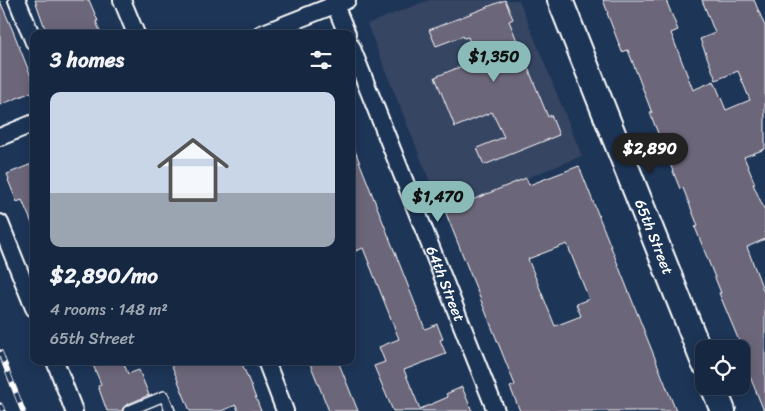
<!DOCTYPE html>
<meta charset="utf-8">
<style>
body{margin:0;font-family:Sriracha,sans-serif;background:#1f3048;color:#f1f3f6;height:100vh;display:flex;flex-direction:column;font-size:19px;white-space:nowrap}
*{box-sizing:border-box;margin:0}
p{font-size:16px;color:#9ea6b1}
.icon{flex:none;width:28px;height:28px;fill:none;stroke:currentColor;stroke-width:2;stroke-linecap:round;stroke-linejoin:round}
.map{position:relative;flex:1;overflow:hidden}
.drawer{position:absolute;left:30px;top:30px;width:325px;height:335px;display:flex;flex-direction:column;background:#162841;border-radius:10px;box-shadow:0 2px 12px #0003,0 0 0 1px #35445a}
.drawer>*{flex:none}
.tools{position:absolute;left:695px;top:340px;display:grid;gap:10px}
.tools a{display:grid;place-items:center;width:55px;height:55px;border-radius:10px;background:#162841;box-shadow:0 2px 12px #0003,0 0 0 1px #35445a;font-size:25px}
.price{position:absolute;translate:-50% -42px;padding:0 11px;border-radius:18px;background:#8bbbb9;color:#111;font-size:16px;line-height:32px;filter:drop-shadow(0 1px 2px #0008)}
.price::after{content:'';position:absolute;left:50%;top:30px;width:15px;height:11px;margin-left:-8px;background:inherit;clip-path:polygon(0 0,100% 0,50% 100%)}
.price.selected{background:#222;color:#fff}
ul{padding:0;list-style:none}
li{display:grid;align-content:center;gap:10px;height:265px;padding:0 20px}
li span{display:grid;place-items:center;height:155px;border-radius:10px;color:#555}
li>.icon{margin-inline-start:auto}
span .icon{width:90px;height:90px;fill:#fffc;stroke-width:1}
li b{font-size:21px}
h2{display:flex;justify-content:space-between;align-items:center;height:60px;padding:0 20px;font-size:21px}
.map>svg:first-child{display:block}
.built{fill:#354462}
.building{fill:#6c667a;stroke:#fff;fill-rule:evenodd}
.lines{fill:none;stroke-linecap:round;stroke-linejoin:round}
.service-casing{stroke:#fff;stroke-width:12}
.minor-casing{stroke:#fff;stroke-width:20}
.secondary-casing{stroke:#fff;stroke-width:28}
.service{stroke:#1d3557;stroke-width:9}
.minor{stroke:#1d3557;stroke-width:16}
.secondary{stroke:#1d3557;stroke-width:24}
.rail-casing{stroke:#fff;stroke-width:5.5}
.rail{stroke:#1d3557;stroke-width:4;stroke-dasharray:11;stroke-linecap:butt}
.labels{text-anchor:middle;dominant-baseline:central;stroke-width:4;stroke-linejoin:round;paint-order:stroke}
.street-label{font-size:15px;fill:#fff;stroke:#1d3557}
</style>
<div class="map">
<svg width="765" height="411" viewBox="0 0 765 411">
<rect width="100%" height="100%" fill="#1d3557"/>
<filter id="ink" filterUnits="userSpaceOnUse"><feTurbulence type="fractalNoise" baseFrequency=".02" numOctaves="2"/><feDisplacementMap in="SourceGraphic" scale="10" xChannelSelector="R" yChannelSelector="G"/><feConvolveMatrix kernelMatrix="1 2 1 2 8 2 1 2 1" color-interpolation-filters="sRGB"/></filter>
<g filter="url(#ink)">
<polygon class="built" points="429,0 519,0 582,156 442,212 367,24"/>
<g class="building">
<polygon points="35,0 89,0 98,21 96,21 101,34 47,34"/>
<polygon points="505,0 513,19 509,21 548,117 551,115 559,135 484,165 477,148 504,137 492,112 455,127 435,77 477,60 468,37 464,38 463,36 436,46 429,30"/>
<polygon points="603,0 666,0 678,30 671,33 693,90 714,81 726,110 750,100 738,71 716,80 700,39 715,33 702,0 754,0 765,26 765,149 744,157 755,184 753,184 765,211 765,239 747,247 765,295 765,411 764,411 744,362 747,360 719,293 721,293 695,227 698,226 683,188 680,189 650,113 652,113 628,50 622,52 607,13 608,13"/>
<polygon points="0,1 13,31 34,84 34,91 0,105"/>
<polygon points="352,143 425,329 437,324 443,339 440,340 446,354 404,370 420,409 448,397 446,394 462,387 472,411 393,411 374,366 385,362 379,347 399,339 363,248 356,251 351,238"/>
<polygon points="34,163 34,228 22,200 17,202 8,180 9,179 7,174"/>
<path d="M579,166L645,333L676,411H520L510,387L515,385L445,211L526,178L529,185ZM567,244L589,299L576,304L581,316L555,326L528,259Z"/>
<polygon points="101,361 123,361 128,374 139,370 149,395 126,405 123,408 122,411 107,411 98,386 101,384 93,365"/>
<polygon points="170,361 241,361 261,411 238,411 236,405 221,411 190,411"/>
<polygon points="309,361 338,361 358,411 329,411"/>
</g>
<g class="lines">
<g class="service-casing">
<polyline id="service" points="128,411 164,396 170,411"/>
</g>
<g class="minor-casing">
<g id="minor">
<polyline points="17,0 34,42"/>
<polyline points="122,0 136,34"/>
<polyline points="333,0 347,34"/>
<polyline points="261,34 347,0"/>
<path id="s1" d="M351,46L496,411"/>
<polyline points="0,137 34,123"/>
<polyline points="0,223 34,308"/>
<polyline points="55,361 74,411"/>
<polyline points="266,361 285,411"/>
</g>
</g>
<g class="secondary-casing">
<g id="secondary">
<path id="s2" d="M560,0L704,363"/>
<polyline points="713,386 723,411"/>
</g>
</g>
<use href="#service" class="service"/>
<use href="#minor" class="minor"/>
<use href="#secondary" class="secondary"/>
<g class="rail-casing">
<g id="rail">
<polyline points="0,352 23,411"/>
<polyline points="0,405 3,411"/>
</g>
</g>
<use href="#rail" class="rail"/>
</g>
</g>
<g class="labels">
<g class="street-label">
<text stroke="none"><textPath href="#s2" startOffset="255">65th Street</textPath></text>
<text stroke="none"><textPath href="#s1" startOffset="256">64th Street</textPath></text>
</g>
</g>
</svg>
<div class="tools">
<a><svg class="icon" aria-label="locate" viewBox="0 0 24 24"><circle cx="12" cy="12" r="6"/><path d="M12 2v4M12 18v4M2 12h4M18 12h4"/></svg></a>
</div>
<b class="price" style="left:494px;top:83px">$1,350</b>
<b class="price selected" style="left:650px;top:175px">$2,890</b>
<b class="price" style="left:438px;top:223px">$1,470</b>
<section class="drawer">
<h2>3 homes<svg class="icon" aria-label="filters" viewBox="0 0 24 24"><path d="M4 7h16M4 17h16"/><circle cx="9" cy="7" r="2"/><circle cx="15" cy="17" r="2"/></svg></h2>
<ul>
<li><span style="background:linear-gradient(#c9d6e8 65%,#9aa5b1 0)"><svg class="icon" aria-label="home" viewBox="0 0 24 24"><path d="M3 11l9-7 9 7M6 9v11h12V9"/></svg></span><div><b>$2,890/mo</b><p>4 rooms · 148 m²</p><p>65th Street</p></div></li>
</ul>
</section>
</div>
